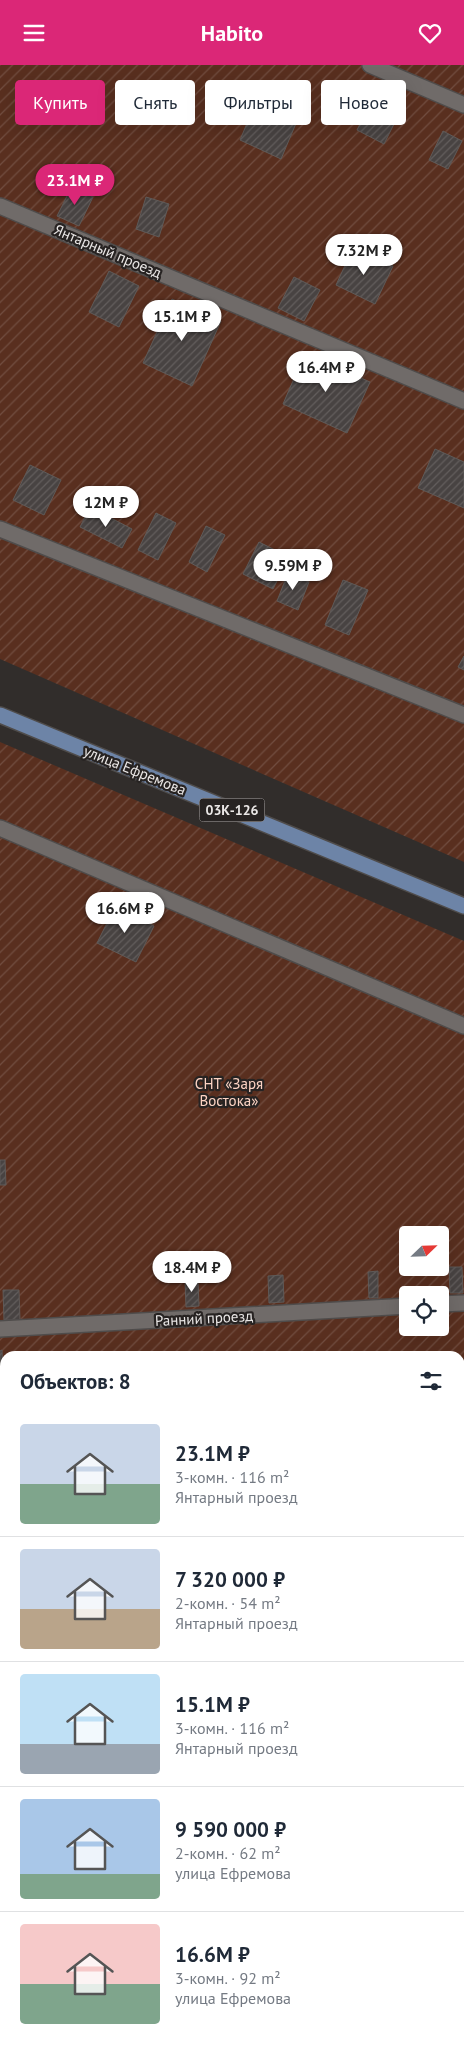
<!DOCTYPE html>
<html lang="ru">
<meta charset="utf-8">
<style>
body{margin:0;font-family:"PT Sans",sans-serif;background:#f6f6f7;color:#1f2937;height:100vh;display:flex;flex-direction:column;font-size:19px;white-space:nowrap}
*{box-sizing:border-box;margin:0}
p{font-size:16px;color:#747a83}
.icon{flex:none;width:28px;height:28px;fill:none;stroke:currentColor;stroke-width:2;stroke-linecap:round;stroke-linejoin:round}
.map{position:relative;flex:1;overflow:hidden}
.details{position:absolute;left:0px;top:1286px;width:465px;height:696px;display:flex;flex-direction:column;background:#fff;border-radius:15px 15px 0 0;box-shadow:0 5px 20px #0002}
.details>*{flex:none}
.top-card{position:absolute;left:15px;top:15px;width:435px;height:45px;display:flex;gap:10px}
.needle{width:32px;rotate:67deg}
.tools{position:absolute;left:399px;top:1161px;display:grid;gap:10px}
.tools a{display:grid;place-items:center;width:50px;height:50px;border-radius:5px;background:#fff;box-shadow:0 5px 20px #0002;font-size:25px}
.price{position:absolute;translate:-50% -42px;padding:0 11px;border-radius:18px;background:#fff;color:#222;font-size:16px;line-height:32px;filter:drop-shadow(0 1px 2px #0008)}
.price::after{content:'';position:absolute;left:50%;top:30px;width:15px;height:11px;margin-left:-8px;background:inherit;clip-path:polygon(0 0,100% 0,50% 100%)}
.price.selected{background:#db2777;color:#fff}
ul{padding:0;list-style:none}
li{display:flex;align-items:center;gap:15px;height:125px;padding:0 20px}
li+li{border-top:1px solid #e0e1e3}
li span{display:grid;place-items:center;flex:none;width:140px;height:100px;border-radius:5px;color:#555}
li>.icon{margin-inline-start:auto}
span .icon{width:60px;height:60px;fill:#fffc;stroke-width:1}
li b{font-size:21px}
h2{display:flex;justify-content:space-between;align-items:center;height:60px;padding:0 20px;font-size:21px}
.tag{padding:0 18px;border-radius:5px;background:#fff;box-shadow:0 5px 20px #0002;font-size:18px;line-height:45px}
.tag.selected{background:#db2777;color:#fff}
header{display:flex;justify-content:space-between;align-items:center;height:65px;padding:0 20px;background:#db2777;color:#fff;font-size:22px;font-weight:800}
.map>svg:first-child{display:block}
.garden{fill:url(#garden-furrows);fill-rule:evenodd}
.building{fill:url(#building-hatch);stroke:#5f5a58}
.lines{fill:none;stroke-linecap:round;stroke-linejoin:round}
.service-casing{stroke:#4f4c4b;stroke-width:18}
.minor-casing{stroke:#4f4c4b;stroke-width:18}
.primary-casing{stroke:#4f4c4b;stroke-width:18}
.service{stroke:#706b69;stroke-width:15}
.minor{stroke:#706b69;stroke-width:15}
.primary{stroke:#6d84a7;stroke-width:15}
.labels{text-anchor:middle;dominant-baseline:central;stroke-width:4.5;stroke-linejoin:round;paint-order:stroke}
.shield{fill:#272322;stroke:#b0acab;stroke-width:1}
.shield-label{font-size:14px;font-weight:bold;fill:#eae7e6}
.street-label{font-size:15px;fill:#eae7e6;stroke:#272322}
.park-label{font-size:15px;fill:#fcd3c3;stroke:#272322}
</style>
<header><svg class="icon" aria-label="menu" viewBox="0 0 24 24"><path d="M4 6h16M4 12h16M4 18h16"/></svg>Habito<svg class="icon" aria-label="heart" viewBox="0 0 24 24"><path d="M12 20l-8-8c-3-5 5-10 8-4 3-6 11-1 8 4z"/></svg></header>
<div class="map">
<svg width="464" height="1982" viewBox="0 0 464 1982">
<defs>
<pattern id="garden-furrows" width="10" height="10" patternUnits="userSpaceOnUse" patternTransform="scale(1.25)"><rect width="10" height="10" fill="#592f1f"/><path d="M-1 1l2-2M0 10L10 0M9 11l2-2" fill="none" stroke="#714d40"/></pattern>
<pattern id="building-hatch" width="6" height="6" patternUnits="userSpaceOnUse" patternTransform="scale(1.25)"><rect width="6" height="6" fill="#484342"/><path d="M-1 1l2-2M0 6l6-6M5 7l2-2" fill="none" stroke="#635e5d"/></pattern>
</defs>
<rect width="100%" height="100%" fill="#312d2b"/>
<g class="garden">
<polygon points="0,0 464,0 464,797 0,594"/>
<path d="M0,677L464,876V1982H0ZM408,1170H440V1202H408ZM408,1230H440V1262H408ZM5,1291H460V1978H5Z"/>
</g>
<g class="building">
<polygon points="264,18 305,37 281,94 240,75"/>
<polygon points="373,33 400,47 384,79 357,65"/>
<polygon points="443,66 462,76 448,104 429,95"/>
<polygon points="72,121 93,132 79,161 57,151"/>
<polygon points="146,132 169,139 159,172 136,164"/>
<polygon points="353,183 393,201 375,239 336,220"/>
<polygon points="109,206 139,221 119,262 89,247"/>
<polygon points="294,212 320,225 304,256 278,243"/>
<polygon points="172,234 221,256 192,321 143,298"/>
<polygon points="305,288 370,317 347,368 283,339"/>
<polygon points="435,384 464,397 464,443 418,423"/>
<polygon points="30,400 61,415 44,450 13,435"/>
<polygon points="90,442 132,464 122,483 80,462"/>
<polygon points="156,448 176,458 158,495 138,485"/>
<polygon points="206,461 225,470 207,507 189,497"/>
<polygon points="259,477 289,492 273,524 243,509"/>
<polygon points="288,508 309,517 298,545 277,536"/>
<polygon points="343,515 368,525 349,570 325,560"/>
<polygon points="464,591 464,605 458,602"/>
<polygon points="115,842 154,861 136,897 97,878"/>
<polygon points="0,1095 5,1095 6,1120 0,1120"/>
<polygon points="449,1202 462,1202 463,1228 450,1228"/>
<polygon points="378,1206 378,1233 369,1233 368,1207"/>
<polygon points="283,1210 284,1237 269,1238 268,1211"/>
<polygon points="198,1214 199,1241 186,1242 185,1215"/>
<polygon points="3,1225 19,1225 20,1255 4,1255"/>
<polygon points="2,1285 3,1310 0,1310 0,1286"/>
<polygon points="460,1639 464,1639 464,1663 460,1664"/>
<polygon points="460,1811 464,1811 464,1835 460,1836"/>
<polygon points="66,1978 67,1982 21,1982 21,1981"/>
<polygon points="84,1978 130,1978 131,1982 85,1982"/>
<rect x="220" y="1978" width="13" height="4"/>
</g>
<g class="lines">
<g class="service-casing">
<g id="service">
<polyline points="0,763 464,961"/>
<polyline points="440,1239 464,1238"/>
<polyline points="0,1264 408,1241"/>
<polyline points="460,1499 464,1499"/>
<polyline points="0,1521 5,1521"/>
<polyline points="460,1757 464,1756"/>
<polyline points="0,1784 5,1783"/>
</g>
</g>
<g class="minor-casing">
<g id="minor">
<polyline points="370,0 464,40"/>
<polyline points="0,141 464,336"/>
<polyline points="0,464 464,650"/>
</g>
</g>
<g class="primary-casing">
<polyline id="primary" points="0,650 464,841"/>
</g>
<use href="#service" class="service"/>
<use href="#minor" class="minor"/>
<use href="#primary" class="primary"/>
</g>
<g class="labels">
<rect class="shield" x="199.5" y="733.5" width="65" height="23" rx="4"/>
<g class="shield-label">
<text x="232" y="745">03К-126</text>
</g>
<g class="street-label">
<text transform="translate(108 186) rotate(23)">Янтарный проезд</text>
<text transform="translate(135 705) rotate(22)">улица Ефремова</text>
<text transform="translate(204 1253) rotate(-3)">Ранний проезд</text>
</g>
<g class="park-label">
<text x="229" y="1018">СНТ «Заря<tspan x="229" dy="17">Востока»</tspan></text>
</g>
</g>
</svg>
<div class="tools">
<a><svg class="needle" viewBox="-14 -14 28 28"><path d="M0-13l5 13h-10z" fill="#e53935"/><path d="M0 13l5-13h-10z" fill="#747a83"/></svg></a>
<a><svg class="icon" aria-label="locate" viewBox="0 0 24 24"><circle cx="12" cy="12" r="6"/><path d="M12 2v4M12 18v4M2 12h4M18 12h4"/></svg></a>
</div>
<b class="price selected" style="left:75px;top:141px">23.1M ₽</b>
<b class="price" style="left:364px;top:211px">7.32M ₽</b>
<b class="price" style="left:182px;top:277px">15.1M ₽</b>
<b class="price" style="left:326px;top:328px">16.4M ₽</b>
<b class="price" style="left:106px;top:463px">12M ₽</b>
<b class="price" style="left:293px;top:526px">9.59M ₽</b>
<b class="price" style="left:125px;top:869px">16.6M ₽</b>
<b class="price" style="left:192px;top:1228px">18.4M ₽</b>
<div class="top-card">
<a class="tag selected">Купить</a>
<a class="tag">Снять</a>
<a class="tag">Фильтры</a>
<a class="tag">Новое</a>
</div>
<section class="details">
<h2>Объектов: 8<svg class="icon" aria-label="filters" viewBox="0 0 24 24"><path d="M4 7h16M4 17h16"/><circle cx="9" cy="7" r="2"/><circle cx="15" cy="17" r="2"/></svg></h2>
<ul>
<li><span style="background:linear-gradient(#c9d6e8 60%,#7fa58c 0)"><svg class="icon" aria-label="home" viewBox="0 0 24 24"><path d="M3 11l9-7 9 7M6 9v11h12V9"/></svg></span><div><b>23.1M ₽</b><p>3-комн. · 116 m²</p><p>Янтарный проезд</p></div></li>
<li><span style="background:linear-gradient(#c9d6e8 60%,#b9a48a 0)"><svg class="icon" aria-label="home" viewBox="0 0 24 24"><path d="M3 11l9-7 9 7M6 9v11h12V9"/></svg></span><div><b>7 320 000 ₽</b><p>2-комн. · 54 m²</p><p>Янтарный проезд</p></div></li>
<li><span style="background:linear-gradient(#bfe0f5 70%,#9aa5b1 0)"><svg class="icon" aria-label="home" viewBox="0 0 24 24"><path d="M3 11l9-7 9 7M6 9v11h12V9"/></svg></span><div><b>15.1M ₽</b><p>3-комн. · 116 m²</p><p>Янтарный проезд</p></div></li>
<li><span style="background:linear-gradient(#a9c7e8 75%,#7fa58c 0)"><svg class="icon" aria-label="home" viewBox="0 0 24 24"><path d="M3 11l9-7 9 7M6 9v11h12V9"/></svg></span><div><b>9 590 000 ₽</b><p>2-комн. · 62 m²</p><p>улица Ефремова</p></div></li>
<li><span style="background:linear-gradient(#f6c9c9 60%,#7fa58c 0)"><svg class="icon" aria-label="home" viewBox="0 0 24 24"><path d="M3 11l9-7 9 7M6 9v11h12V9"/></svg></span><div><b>16.6M ₽</b><p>3-комн. · 92 m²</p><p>улица Ефремова</p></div></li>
</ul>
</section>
</div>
